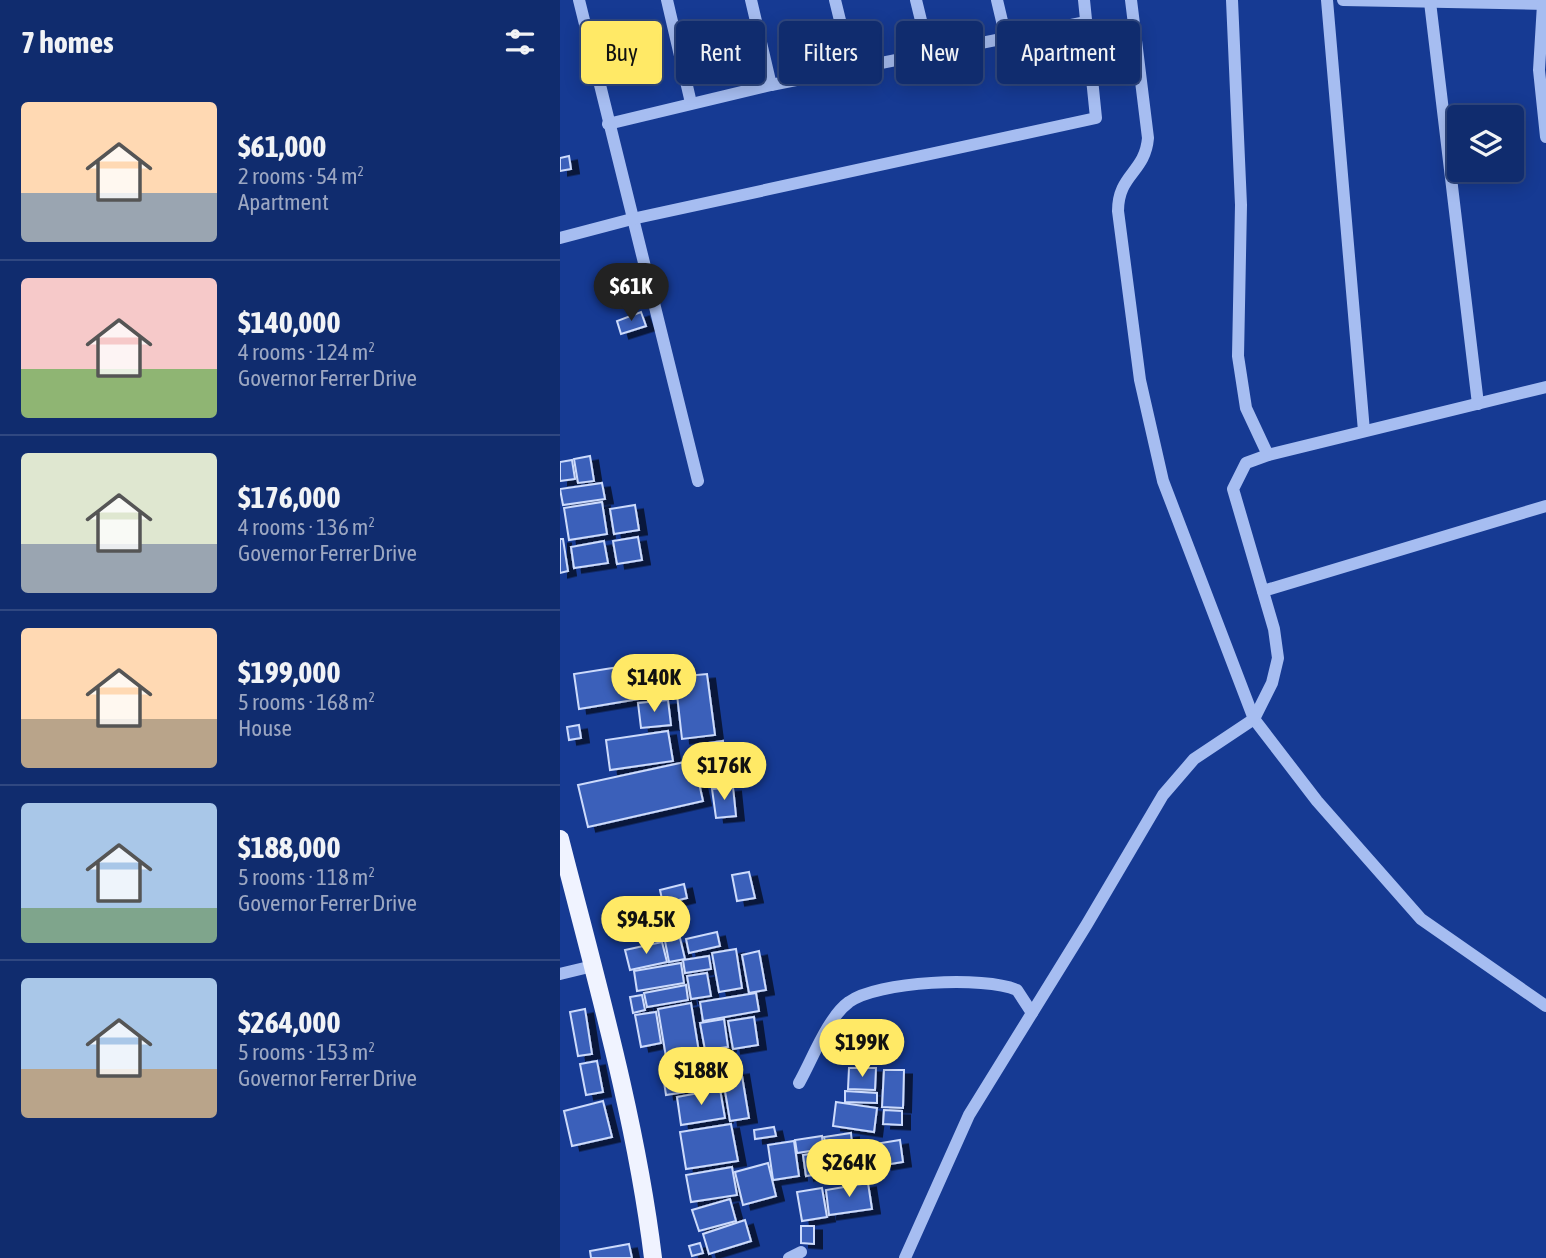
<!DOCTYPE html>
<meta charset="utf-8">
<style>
body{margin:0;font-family:"Asap Condensed",sans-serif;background:#193473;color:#f1f3f6;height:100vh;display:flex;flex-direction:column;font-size:26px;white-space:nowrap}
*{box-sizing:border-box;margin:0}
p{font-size:23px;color:#9ca7c2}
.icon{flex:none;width:38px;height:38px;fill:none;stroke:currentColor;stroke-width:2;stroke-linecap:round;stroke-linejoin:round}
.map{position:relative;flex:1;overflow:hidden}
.side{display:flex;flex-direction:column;background:#102c6e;width:560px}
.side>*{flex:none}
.hud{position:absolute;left:21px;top:21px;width:665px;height:63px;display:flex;gap:14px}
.fabs{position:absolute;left:887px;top:105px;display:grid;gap:14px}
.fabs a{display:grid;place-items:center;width:77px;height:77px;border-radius:7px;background:#102c6e;box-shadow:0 4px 18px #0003,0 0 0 2px #304881;font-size:35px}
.price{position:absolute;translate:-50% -60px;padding:0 16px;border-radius:24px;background:#ffe966;color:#111;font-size:23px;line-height:46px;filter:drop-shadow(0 2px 4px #0008)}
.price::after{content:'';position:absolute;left:50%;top:42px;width:21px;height:16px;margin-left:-10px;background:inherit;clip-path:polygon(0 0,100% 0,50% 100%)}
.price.on{background:#222;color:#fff}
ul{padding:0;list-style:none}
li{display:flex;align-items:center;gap:21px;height:175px;padding:0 21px}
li+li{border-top:2px solid #304881}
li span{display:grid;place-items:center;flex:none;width:196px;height:140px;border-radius:7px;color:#555}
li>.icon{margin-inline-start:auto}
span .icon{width:84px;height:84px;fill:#fffc;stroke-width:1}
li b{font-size:30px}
h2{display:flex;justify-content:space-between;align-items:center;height:84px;padding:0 21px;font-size:30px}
.chip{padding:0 24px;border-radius:7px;background:#102c6e;box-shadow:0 4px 18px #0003,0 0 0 2px #304881;font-size:24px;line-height:63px}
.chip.on{background:#ffe966;color:#111}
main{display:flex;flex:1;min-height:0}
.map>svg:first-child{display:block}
.building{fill:#3b61ba;stroke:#cddbfc;stroke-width:2;filter:url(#shadow)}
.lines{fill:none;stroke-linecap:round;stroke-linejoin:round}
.minor{stroke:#a6bdf1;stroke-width:12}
.major{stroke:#f0f3ff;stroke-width:18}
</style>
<main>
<section class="side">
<h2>7 homes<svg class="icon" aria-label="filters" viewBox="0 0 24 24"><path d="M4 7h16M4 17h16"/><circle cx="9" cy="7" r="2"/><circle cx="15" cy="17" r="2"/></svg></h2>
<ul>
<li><span style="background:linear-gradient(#ffd9b3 65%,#9aa5b1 0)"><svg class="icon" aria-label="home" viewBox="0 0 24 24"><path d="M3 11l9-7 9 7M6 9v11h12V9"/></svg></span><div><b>$61,000</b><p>2 rooms · 54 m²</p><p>Apartment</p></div></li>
<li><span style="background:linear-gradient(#f6c9c9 65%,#8fb573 0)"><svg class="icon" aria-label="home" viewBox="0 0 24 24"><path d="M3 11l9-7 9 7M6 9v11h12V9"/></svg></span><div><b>$140,000</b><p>4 rooms · 124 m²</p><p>Governor Ferrer Drive</p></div></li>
<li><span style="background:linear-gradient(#dfe7d0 65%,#9aa5b1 0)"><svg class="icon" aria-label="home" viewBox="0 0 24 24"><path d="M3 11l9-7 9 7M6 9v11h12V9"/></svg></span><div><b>$176,000</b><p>4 rooms · 136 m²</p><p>Governor Ferrer Drive</p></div></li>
<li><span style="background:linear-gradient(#ffd9b3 65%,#b9a48a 0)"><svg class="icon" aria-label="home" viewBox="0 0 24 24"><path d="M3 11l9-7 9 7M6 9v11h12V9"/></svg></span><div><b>$199,000</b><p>5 rooms · 168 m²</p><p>House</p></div></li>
<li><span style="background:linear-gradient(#a9c7e8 75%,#7fa58c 0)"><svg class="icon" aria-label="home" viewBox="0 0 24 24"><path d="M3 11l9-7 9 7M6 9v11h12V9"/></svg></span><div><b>$188,000</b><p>5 rooms · 118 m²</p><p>Governor Ferrer Drive</p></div></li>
<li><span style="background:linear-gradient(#a9c7e8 65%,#b9a48a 0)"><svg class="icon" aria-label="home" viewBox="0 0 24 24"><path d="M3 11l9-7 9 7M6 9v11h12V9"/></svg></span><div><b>$264,000</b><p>5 rooms · 153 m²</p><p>Governor Ferrer Drive</p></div></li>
</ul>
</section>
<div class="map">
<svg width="986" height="1258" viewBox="0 0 986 1258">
<defs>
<filter id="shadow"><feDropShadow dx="8" dy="4.5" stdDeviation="0" flood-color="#0009"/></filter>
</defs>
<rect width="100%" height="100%" fill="#163a93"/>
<g class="building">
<polygon points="9,156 11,169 0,171 0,158"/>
<polygon points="81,312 86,326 61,334 57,321"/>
<polygon points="30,456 34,481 18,483 14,459"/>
<polygon points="12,460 15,479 0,481 0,462"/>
<polygon points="42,483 45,499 3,505 0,489"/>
<polygon points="42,502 47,534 9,540 4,508"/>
<polygon points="75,505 79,530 54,534 50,509"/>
<polygon points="78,537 82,560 57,564 53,541"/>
<polygon points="0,539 3,539 8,571 0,573"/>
<polygon points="44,541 48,563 14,568 11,547"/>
<polygon points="97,661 103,695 19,709 14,674"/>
<polygon points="147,674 155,735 122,739 115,677"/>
<polygon points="108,700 111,725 81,728 78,703"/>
<polygon points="19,725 21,738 9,740 7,727"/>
<polygon points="108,731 113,761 50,770 46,740"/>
<polygon points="163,741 166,767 143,770 141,744"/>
<polygon points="134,760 143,801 28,827 18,785"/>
<polygon points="173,787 176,816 156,818 152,789"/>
<polygon points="189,872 195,898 177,901 172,875"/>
<polygon points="124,884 127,898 103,904 100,890"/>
<polygon points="157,932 160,946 129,953 126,939"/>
<polygon points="120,938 125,959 109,962 105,941"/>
<polygon points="102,942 107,962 70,970 65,950"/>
<polygon points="176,949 182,988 159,992 152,953"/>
<polygon points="199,951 206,990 189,993 182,955"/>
<polygon points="149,956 151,969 125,973 123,960"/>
<polygon points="121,963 124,983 77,991 74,971"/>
<polygon points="147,973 151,996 131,999 127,976"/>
<polygon points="126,985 128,1000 87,1007 84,993"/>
<polygon points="196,993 199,1011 143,1021 140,1002"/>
<polygon points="82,995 85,1010 73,1013 70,997"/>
<polygon points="131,1003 139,1052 106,1057 98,1009"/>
<polygon points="25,1009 32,1054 18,1056 10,1012"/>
<polygon points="96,1012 101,1043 81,1047 75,1015"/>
<polygon points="194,1017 198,1045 173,1049 168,1021"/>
<polygon points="164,1019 168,1047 145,1050 140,1023"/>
<polygon points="157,1053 162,1086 106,1095 101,1062"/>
<polygon points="37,1061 43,1092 26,1095 20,1064"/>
<polygon points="289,1068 316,1068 315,1090 288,1089"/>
<polygon points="181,1070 189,1118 170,1121 162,1073"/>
<polygon points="324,1070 344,1070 343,1108 322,1107"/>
<polygon points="160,1089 165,1118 121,1125 117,1097"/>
<polygon points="285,1091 317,1093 317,1103 285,1102"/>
<polygon points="43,1101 52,1137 12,1146 4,1111"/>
<polygon points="276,1102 317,1108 314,1132 273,1126"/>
<polygon points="324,1110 342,1111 342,1125 323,1124"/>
<polygon points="171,1124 178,1161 126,1169 120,1132"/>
<polygon points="214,1127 216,1136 195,1139 194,1130"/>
<polygon points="291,1133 292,1144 266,1148 264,1137"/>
<polygon points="262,1136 263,1149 237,1153 235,1140"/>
<polygon points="340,1140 343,1162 324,1165 321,1143"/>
<polygon points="234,1141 239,1176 213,1180 208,1145"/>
<polygon points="291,1148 294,1169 246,1176 243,1155"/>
<polygon points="208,1163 216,1196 183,1205 175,1172"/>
<polygon points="172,1167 177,1195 131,1202 126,1175"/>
<polygon points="308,1183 312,1209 269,1215 266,1190"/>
<polygon points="262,1188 267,1217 242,1221 237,1192"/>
<polygon points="170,1199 176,1221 139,1231 132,1210"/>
<polygon points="185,1220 191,1241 149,1254 143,1234"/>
<polygon points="241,1226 254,1226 254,1244 241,1243"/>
<polygon points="140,1243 143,1253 132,1256 129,1246"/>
<polygon points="69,1244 72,1258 31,1258 30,1251"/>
</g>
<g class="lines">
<g class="minor">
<polyline points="19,0 138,481"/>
<polyline points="107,0 131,103"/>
<polyline points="191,0 211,85"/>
<polyline points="275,0 292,69"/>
<polyline points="356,0 369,53"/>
<polyline points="437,0 446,38"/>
<path d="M571,0L588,138C585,173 558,174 558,211L580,380L603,481L694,719L757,801L861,919L986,1006"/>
<polyline points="672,0 681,205 678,356 686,408 708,455"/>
<polyline points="767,0 804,431"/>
<polyline points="783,0 986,4"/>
<polyline points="870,2 918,404"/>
<polyline points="983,4 979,70 986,137"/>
<polyline points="48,124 211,85 526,22"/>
<polyline points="0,238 72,219 536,118 524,0"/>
<polyline points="703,591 986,506"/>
<polyline points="0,974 33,966"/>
<path d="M239,1083C252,1060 268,1017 289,1002C317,981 425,976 457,990L472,1013"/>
<polyline points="229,1258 241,1252"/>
<polyline points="345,1258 409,1115 527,924 603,795 634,759 694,719 712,683 718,658 714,629 673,489 686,463 708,455 986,387"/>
</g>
<path class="major" d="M0,839C35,976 76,1118 93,1258"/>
</g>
</svg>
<div class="fabs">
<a><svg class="icon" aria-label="layers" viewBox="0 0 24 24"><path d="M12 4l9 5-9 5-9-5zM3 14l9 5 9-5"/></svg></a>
</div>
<b class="price on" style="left:71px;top:323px">$61K</b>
<b class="price" style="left:94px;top:714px">$140K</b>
<b class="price" style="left:164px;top:802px">$176K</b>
<b class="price" style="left:86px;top:956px">$94.5K</b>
<b class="price" style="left:302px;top:1079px">$199K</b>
<b class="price" style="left:141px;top:1107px">$188K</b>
<b class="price" style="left:289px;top:1199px">$264K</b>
<div class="hud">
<a class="chip on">Buy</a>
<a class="chip">Rent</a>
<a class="chip">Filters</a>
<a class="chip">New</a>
<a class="chip">Apartment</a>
</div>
</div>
</main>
